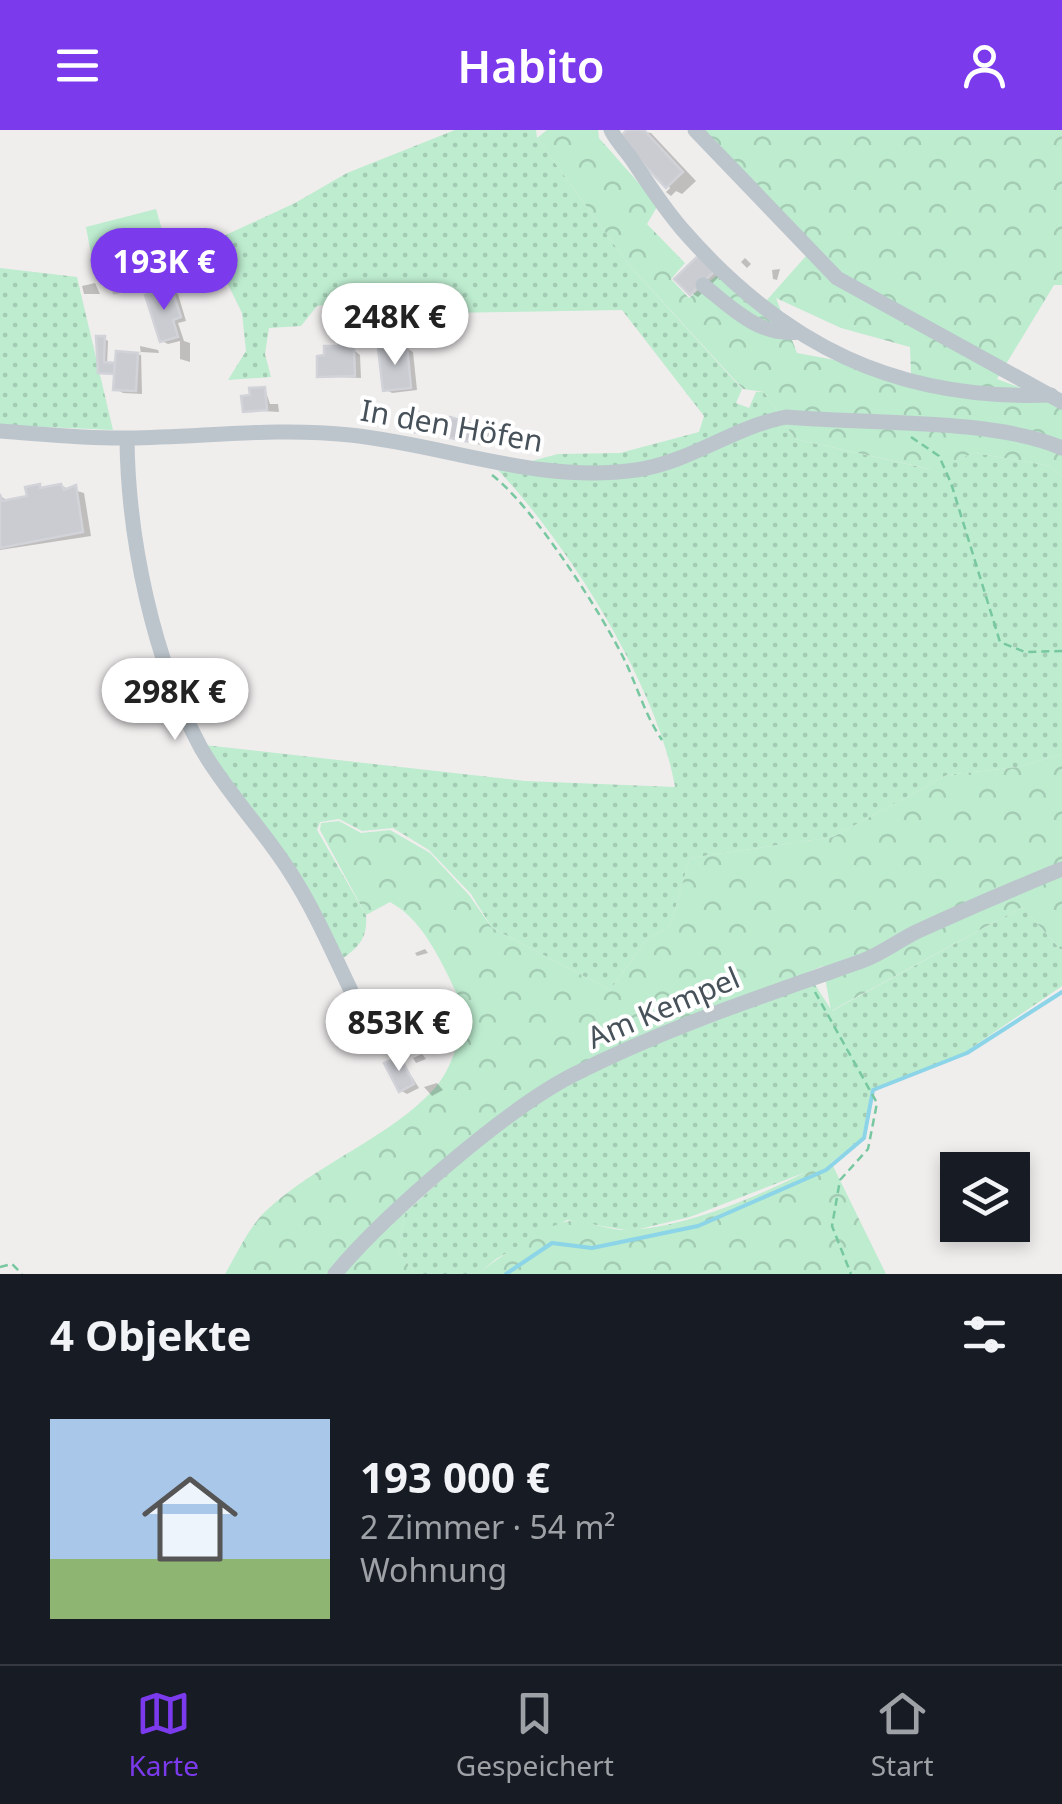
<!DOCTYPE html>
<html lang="de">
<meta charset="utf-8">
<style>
body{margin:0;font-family:"Noto Sans",sans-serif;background:#242831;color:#f1f3f6;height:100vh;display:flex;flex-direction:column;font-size:38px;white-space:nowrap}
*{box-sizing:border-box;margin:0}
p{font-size:32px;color:#9ea1a6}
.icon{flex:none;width:55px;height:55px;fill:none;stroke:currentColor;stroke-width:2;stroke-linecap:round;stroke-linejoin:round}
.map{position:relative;height:1144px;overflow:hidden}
.drawer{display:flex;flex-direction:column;background:#171b24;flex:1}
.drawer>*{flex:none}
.tools{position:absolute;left:940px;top:1022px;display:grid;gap:20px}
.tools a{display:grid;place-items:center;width:90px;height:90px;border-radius:0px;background:#171b24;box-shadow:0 5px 15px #0003;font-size:50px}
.price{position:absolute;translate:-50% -85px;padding:0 22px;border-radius:35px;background:#fff;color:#222;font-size:32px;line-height:65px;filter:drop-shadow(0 2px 5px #0008)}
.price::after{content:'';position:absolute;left:50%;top:60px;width:30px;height:22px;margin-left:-15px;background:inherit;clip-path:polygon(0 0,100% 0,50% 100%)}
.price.current{background:#7c3aed;color:#fff}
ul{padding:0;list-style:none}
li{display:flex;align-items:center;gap:30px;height:250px;padding:0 50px}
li+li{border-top:2px solid #363941}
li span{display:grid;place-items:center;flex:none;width:280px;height:200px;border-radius:0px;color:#555}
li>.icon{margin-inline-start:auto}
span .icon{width:120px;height:120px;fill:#fffc;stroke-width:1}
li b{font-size:42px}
h2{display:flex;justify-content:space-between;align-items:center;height:120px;padding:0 50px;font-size:42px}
header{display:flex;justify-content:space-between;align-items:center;height:130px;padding:0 50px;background:#7c3aed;color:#fff;font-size:45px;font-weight:600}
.tabs{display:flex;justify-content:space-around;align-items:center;height:140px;border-top:2px solid #363941;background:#171b24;font-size:28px;color:#9ea1a6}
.tabs a{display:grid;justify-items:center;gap:5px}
.tabs .current{color:#7c3aed}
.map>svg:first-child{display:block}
.grass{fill:url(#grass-dots)}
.forest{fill:url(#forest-crowns);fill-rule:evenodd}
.pitch{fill:#bdeccf}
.shadow{fill:#0003}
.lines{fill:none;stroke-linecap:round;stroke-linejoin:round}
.stream{stroke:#8cd4e7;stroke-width:4}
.building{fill:#caccd2;stroke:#d1d3d9;stroke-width:2.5}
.path{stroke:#77c8a0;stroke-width:2.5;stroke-dasharray:8 5;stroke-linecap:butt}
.minor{stroke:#bcc5cc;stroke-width:15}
.labels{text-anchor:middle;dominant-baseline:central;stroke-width:8;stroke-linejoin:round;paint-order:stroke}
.street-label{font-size:30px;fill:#46515a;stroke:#fff}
</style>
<header><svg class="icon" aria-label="menu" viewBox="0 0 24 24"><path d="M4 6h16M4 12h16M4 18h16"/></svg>Habito<svg class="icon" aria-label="person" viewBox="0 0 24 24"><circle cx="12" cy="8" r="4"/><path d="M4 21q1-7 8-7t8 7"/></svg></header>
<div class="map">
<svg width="1062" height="1144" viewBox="0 0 1062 1144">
<defs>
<pattern id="grass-dots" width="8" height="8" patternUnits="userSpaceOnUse" patternTransform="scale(2.5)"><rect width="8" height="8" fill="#bdeccf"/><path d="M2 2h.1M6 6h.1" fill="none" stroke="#a4ccb4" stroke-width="1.8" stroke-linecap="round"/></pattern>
<pattern id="forest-crowns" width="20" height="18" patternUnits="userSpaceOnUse" patternTransform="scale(2.5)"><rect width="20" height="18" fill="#bdeccf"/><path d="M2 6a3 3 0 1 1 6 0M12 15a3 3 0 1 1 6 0" fill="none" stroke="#a4ccb4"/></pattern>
</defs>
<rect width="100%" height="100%" fill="#f0eded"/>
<g class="grass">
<path d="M455,0H536L537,8L629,135L742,259L736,273L749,278L756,262H764L795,309L929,339L975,323L1051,336L1062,347V624L1019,637L947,645L833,707L690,728L670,796L647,809L610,860L492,798L471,764L429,720L393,698L362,701L339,689L320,692L317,700L366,785C368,809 358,818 339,831L204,615L525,651L675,657C658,557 568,414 498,340L558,324L620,323L699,302L704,286L622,180L444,183L359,179L357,170L317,176L301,196L269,198L265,224L271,247L228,250L246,221L242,183L216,130L105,150L100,145L104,133L202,116L295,73L347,43Z"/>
<polygon points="0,138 77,147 113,300 0,295"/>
<polygon points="1022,777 1062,821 1062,856 958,927 872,959 862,1008 832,1032 690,1087 631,1101 567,1090 496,1129 478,1144 415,1144 398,1120 405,1083 481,1014 559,956 611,931 814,853 832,881"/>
</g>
<g class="forest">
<path d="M547,0H598L599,8L658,75L647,94L685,133L671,149L689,168L717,145L757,181L814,117L700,0H1062V155H1054L997,249L1062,273V347L1051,336L975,323L930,339L795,309L764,262L743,259L629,135L537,8ZM776,168L841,198L910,217L911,244L797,223Z"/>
<path d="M1062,624V821L1022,777L831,881L823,836L592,932L478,1011L405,1083L398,1120L415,1144H225C237,1124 249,1096 267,1080C316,1034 392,1006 434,959C453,938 459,908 466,882C447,846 428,792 390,772L366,785L320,700L321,693L339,691L361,703L390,700L430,723L469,765L492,798L610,860L647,809L670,796L690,728L833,707L947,645L1019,637Z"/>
<path d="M830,1030L886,1144H478C495,1130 552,1090 572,1091C592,1092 613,1102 633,1100C701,1094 771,1060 830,1030Z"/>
</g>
<polygon class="pitch" points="156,79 168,120 93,134 86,97"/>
<g class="shadow">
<polygon points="631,0 651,3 696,51 682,64 676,61 671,66 666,62 670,58"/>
<polygon points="699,128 720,146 698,167 691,163"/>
<polygon points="745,128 751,134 747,138 741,132"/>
<polygon points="780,139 777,150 773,149 772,140"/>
<polygon points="142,147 147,158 117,161"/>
<polygon points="95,153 100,164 84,164 82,156"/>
<polygon points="171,160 178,164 186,191 178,193 184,211 190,213 190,232 180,229 180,211 168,214 162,211"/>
<polygon points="414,187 418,197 362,199 361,189"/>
<polygon points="105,209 108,211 107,235 117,235 118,224 141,225 140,216 158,220 159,223 141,222 142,264 123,263 116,259 117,245 100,242"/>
<polygon points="346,214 360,225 361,248 320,246 326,218"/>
<polygon points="406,218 413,222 417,260 392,263 385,259"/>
<polygon points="265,259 270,274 278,274 279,282 245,280"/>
<polygon points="426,287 430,289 426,304 412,301"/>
<polygon points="483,297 498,302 497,309 484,306 481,315 448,306"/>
<polygon points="60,356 84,363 91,406 0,420 0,366 10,372"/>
<polygon points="425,819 428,823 417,826 415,823"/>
<polygon points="431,860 442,878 437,880 427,862"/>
<polygon points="408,891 414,895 425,918 411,924 404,920"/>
<polygon points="422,924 426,929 416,933 413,928"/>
<polygon points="400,928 419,958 407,964 400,960"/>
<polygon points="437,953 443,960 432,966 424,957"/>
</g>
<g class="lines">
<polyline class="stream" points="506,1144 552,1113 592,1118 698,1096 826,1040 864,1008 873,960 967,923 1062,862"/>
</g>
<g class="building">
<polygon points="627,0 644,0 683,42 666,58 619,8"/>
<polygon points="699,125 715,141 690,165 674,149"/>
<polygon points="142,144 145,157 114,163 112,151"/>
<polygon points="171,157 181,187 173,190 178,207 160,212 145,165"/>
<polygon points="96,206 105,206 104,232 115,233 114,244 98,243"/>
<polygon points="339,212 354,219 355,246 317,247 317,226 324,225 324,216 339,216"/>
<polygon points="407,215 411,258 383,261 378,218"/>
<polygon points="116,221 138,223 136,261 113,260"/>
<polygon points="265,257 267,280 243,282 241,266 250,265 249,258"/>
<polygon points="415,281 427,284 422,304 406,300"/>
<polygon points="450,287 479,296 475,313 446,307"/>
<polygon points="40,354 40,358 61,354 64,360 76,355 83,402 0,418 0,364 2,371 27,366 25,357"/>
<polygon points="408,888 419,914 402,922 390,896"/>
<polygon points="400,926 414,954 399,962 384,933"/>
</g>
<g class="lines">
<g class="path">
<polyline points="911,307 939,326 951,353 1000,512 1025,522 1062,521"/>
<path d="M492,345C533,376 603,485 626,533C638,559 646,587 662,610"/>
<polyline points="815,862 877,973 868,1019 840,1050 832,1096 851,1144"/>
<polyline points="0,1137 12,1134 22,1144"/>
</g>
<g class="minor">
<path d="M611,0C616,11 626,20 633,31C649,55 663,77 682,99C783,215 896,271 1051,265"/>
<polyline points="695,0 837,148 1062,272"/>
<path d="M703,155C732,178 759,207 799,202"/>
<path d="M0,301C43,304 87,309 129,308C204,307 276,297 350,305C447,315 537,354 636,340C691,332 733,297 786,287C865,294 993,288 1062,318"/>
<path d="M127,309C128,408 153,530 201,618C226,662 263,699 290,742C316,782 335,828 356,871"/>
<path d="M335,1144C383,1086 506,979 573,945C665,898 765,865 862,831C881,824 898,811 916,802C964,780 1013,759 1062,739"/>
</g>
</g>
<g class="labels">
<g class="street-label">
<text transform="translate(452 295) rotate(10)">In den Höfen</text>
<text transform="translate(663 877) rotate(-23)">Am Kempel</text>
</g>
</g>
</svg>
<div class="tools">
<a><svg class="icon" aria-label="layers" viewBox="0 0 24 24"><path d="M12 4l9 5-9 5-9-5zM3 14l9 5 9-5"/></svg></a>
</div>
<b class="price current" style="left:164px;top:183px">193K €</b>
<b class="price" style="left:395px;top:238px">248K €</b>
<b class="price" style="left:175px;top:613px">298K €</b>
<b class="price" style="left:399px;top:944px">853K €</b>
</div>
<section class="drawer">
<h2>4 Objekte<svg class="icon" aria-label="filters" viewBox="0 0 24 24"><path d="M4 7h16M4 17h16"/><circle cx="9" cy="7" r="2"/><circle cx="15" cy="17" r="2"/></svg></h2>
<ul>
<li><span style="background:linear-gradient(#a9c7e8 70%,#8fb573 0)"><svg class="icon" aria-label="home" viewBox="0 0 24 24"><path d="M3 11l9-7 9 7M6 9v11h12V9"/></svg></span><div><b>193 000 €</b><p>2 Zimmer · 54 m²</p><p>Wohnung</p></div></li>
</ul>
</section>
<nav class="tabs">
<a class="current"><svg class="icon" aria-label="map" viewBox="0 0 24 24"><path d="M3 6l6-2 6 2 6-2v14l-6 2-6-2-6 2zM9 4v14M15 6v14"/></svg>Karte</a>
<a><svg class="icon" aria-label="saved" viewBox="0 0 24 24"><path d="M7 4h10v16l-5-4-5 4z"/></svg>Gespeichert</a>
<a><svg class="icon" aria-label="home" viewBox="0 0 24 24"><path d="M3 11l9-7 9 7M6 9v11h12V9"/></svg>Start</a>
</nav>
